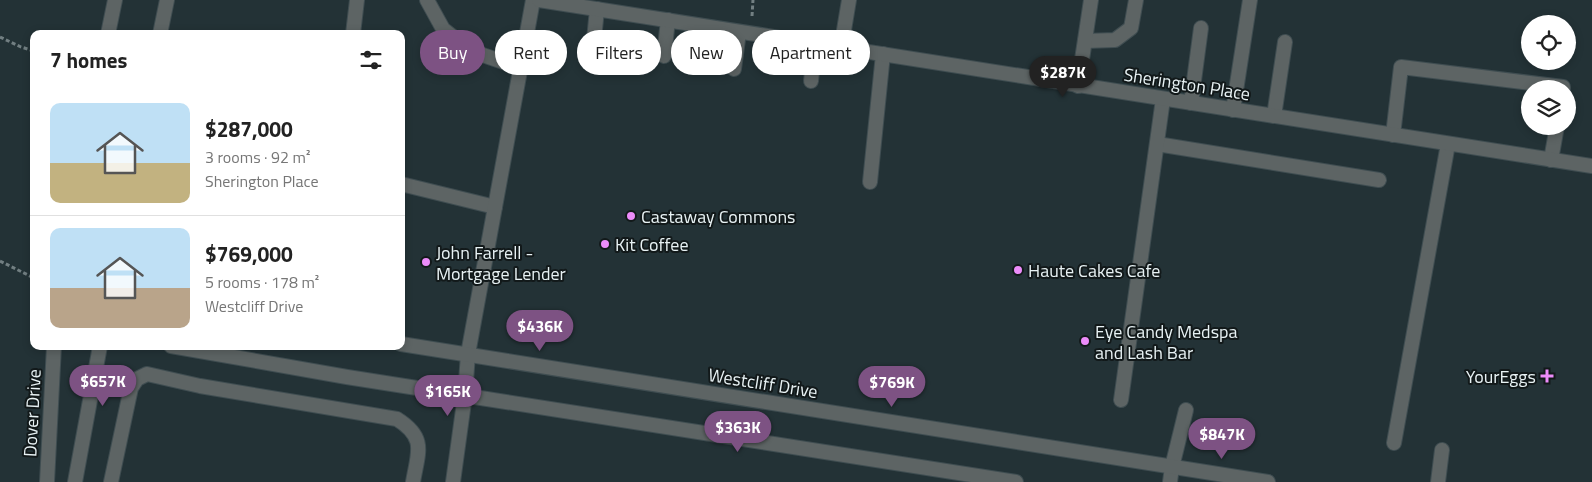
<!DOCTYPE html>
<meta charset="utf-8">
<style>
body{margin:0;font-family:"Titillium Web",sans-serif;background:#f6f6f6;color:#222;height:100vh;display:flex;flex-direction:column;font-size:19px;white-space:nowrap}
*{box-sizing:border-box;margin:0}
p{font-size:16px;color:#767676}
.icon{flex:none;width:28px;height:28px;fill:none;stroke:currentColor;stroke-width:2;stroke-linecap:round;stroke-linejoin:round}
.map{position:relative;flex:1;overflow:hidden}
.side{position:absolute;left:30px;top:30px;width:375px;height:320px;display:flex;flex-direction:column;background:#fff;border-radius:10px;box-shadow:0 2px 8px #0003}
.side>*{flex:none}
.top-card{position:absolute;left:420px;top:30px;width:475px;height:45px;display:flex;gap:10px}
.buttons{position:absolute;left:1521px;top:15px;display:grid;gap:10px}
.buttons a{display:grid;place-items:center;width:55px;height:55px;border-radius:50%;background:#fff;box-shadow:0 2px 8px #0003;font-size:25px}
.price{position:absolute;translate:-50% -42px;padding:0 11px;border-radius:18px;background:#7d5283;color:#fff;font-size:16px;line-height:32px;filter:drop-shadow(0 1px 2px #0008)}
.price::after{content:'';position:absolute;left:50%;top:30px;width:15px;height:11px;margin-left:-8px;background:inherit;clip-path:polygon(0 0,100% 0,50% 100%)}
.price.on{background:#222;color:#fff}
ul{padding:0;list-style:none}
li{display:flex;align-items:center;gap:15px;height:125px;padding:0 20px}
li+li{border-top:1px solid #e0e0e0}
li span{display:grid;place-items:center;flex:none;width:140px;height:100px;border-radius:10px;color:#555}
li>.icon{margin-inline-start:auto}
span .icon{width:60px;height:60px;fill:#fffc;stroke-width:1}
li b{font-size:21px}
h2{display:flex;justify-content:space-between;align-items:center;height:60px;padding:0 20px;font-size:21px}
.tag{padding:0 18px;border-radius:22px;background:#fff;box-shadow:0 2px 8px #0003;font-size:18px;line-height:45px}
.tag.on{background:#7d5283;color:#fff}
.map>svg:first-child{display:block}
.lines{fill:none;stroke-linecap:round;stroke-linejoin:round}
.service-casing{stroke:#3f4d51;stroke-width:16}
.minor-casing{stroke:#3f4d51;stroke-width:16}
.tertiary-casing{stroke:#3f4d51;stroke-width:16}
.path{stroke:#727f82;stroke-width:3;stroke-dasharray:4 2.5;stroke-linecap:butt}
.service{stroke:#5d6464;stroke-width:14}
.minor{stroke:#5d6464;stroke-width:14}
.tertiary{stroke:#5d6464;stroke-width:14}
.poi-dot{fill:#ec8cfa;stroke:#12191a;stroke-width:2}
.labels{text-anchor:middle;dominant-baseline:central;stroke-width:4;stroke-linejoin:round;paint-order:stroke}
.street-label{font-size:18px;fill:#e8f2f4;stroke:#12191a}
.poi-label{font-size:18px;fill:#e8f2f4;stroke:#12191a;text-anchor:start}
</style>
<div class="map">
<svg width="1592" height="482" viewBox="0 0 1592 482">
<rect width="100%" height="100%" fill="#233236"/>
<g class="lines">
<g class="service-casing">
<g id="service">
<polyline points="427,0 443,29 471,51 521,68"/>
<polyline points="353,34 357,0"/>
<polyline points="1085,41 1115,40 1131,28 1136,0"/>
<polyline points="841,48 849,0"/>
<polyline points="593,50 597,9"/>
<polyline points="664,56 668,20"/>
<polyline points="734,69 739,32"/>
<polyline points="811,81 815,44"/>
<polyline points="1078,86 1091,0"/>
<polyline points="1191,103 1201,28"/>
<polyline points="1233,110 1250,0"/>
<polyline points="1274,116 1285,42"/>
<polyline points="1393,135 1401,67 1563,87 1563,89"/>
<polyline points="1157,144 1379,180"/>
<polyline points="1551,160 1557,126"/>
<polyline points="870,182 883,54"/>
<polyline points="401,184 495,207"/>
<polyline points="468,354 533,0"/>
<polyline points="1121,400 1163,99"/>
<polyline points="1394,443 1448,144"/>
<polyline points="1172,467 1186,410"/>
<path d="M111,482L131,388L137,379L147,374L200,386L397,419C427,438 418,452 413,482"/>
<polyline points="1438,482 1442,450"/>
</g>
</g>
<g class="minor-casing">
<g id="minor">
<polyline points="539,0 1592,166"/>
<polyline points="453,482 465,395 468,354"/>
<polyline points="1170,482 1172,467"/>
</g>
</g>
<g class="tertiary-casing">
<g id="tertiary">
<polyline points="108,34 115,0"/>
<polyline points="160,34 167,0"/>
<polyline points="401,344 1268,482"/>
<polyline points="171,346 347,377 1016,482"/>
<polyline points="47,482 54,346"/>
<polyline points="75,482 100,346"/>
</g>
</g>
<g class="path">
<polyline points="752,16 753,0"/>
<polyline points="0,37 21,47 34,51"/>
<polyline points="0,261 34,278"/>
</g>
<use href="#service" class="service"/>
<use href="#minor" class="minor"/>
<use href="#tertiary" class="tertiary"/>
</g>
<g class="poi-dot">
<circle cx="631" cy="216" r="5"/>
<circle cx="605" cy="244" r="5"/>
<circle cx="426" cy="262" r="5"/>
<circle cx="1018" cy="270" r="5"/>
<circle cx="1085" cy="341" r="5"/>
<path d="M1544.5 368.5h5v5h5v5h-5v5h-5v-5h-5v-5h5z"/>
</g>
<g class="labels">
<g class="street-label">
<text transform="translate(1187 84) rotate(9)">Sherington Place</text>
<text transform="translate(763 383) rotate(9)">Westcliff Drive</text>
<text transform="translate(32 413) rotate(-87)">Dover Drive</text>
</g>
<g class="poi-label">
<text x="641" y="216">Castaway Commons</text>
<text x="615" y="244">Kit Coffee</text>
<text x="436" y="252">John Farrell -<tspan x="436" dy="21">Mortgage Lender</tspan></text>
<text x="1028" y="270">Haute Cakes Cafe</text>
<text x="1095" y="331">Eye Candy Medspa<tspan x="1095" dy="21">and Lash Bar</tspan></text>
<text x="1536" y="376" text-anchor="end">YourEggs</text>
</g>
</g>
</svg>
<div class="buttons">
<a><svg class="icon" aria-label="locate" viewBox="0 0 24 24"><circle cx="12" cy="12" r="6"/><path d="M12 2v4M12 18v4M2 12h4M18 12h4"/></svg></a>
<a><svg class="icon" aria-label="layers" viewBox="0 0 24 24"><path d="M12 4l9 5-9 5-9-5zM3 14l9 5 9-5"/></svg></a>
</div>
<b class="price on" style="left:1063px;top:98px">$287K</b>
<b class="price" style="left:540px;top:352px">$436K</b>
<b class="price" style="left:103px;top:407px">$657K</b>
<b class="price" style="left:892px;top:408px">$769K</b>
<b class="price" style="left:448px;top:417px">$165K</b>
<b class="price" style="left:738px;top:453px">$363K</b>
<b class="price" style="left:1222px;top:460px">$847K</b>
<div class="top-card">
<a class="tag on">Buy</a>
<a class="tag">Rent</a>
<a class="tag">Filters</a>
<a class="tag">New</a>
<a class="tag">Apartment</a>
</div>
<section class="side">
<h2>7 homes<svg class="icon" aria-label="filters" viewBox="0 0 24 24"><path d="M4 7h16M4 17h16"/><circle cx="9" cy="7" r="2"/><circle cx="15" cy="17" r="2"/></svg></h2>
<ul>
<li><span style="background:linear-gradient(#bfe0f5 60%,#c2b280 0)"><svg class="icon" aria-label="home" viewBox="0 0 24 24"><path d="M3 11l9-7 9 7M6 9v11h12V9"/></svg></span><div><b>$287,000</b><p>3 rooms · 92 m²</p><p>Sherington Place</p></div></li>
<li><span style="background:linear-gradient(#bfe0f5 60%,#b9a48a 0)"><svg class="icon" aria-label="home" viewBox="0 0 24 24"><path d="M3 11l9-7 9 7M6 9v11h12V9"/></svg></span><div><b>$769,000</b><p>5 rooms · 178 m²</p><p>Westcliff Drive</p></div></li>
</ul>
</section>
</div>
